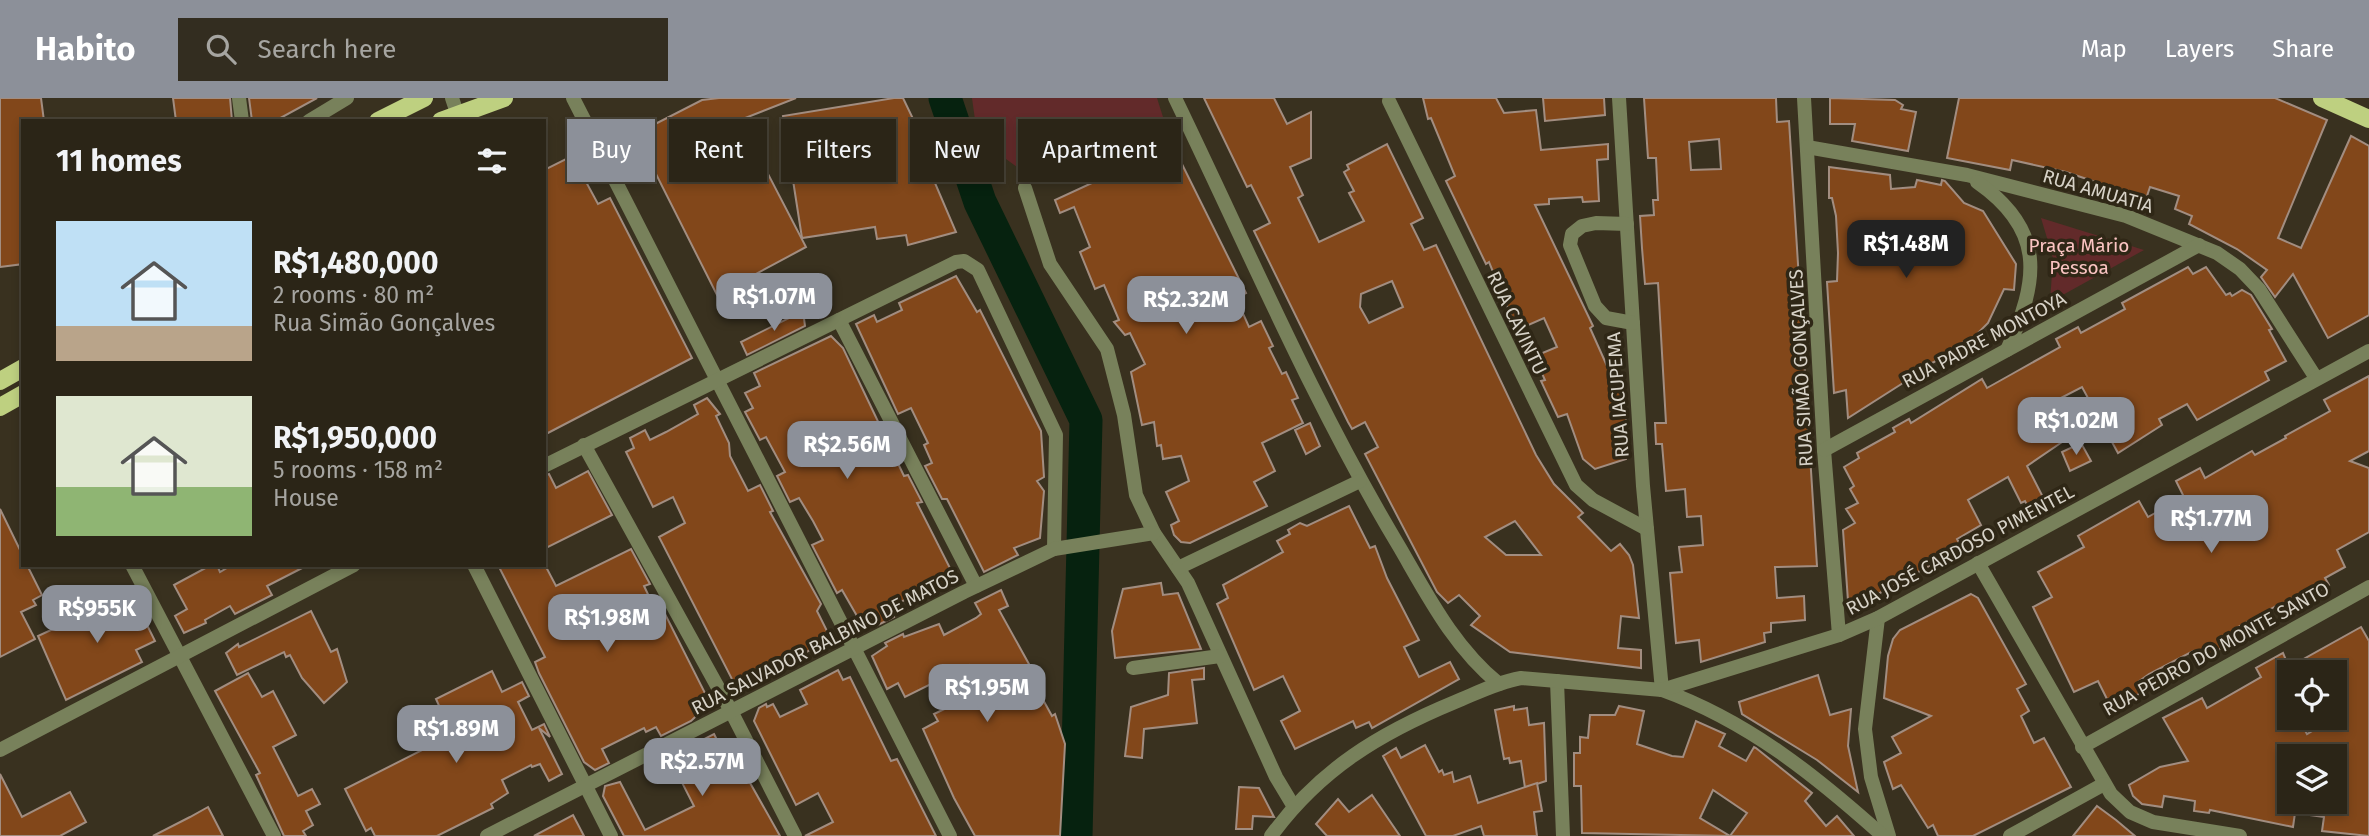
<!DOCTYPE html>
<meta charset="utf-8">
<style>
body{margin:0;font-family:"Fira Sans",sans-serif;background:#332d20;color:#f1f3f6;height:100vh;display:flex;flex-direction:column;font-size:26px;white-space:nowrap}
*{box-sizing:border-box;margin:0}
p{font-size:23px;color:#a6a5a1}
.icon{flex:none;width:38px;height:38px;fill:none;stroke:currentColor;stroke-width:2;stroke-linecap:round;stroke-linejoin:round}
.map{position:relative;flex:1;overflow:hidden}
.sheet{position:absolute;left:21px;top:21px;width:525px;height:448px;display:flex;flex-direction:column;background:#2b2517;border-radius:0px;box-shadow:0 4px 10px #0003,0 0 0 2px #474236}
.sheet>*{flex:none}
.hud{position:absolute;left:567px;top:21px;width:665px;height:63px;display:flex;gap:14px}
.buttons{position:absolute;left:2277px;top:562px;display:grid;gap:14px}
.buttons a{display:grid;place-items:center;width:70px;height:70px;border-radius:0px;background:#2b2517;box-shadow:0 4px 10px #0003,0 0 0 2px #474236;font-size:35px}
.price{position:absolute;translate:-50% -60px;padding:0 16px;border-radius:14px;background:#8c9099;color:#fff;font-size:23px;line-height:46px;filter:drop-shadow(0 2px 4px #0008)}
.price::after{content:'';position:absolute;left:50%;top:42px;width:21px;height:16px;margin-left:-10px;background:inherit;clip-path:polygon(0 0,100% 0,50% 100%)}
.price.on{background:#222;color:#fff}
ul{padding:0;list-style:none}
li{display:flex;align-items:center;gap:21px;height:175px;padding:0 35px}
li span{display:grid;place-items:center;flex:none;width:196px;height:140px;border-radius:0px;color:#555}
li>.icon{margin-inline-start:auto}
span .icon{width:84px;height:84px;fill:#fffc;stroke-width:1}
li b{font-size:30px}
h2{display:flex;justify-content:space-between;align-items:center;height:84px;padding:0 35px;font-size:30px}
.pill{padding:0 24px;border-radius:0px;background:#2b2517;box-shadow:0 4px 10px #0003,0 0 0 2px #474236;font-size:24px;line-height:63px}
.pill.on{background:#8c9099;color:#fff}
header{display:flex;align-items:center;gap:42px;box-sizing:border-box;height:98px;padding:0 35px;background:#8c9099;color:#fff}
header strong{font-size:33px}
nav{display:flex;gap:38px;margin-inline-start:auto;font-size:24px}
.search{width:490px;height:63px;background:#332d20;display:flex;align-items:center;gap:18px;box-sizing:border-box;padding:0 24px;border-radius:0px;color:#a6a5a1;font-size:26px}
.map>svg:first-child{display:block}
.green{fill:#622a2a}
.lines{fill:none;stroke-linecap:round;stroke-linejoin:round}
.river{stroke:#06220f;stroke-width:33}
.building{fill:#82471a;stroke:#a28d80;stroke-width:2;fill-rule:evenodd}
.street{stroke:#78815b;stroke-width:14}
.primary{stroke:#bed080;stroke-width:18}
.labels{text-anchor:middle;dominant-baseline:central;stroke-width:7;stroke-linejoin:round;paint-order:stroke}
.street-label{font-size:19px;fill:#d7d2c7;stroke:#2f2716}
.park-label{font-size:19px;fill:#fac4c2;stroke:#2f2716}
</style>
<header>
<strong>Habito</strong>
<div class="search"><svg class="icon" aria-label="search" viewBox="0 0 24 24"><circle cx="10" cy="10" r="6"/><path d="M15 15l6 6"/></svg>Search here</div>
<nav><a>Map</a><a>Layers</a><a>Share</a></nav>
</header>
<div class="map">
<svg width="2369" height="738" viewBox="0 0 2369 738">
<rect width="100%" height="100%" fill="#39311f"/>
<g class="green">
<polygon points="972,0 1157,0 1168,35 1097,59 1040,86 1006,61 976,29"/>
<polygon points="2041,120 2144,152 2050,204 2053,160"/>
</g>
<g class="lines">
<polyline class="river" points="945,0 980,104 1086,322 1076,738"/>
</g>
<g class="building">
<polygon points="0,0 41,0 44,23 23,23 23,166 0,169"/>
<polygon points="173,0 230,0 232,23 176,23"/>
<polygon points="249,0 317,0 275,23 252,23"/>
<polygon points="719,0 796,0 740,22 806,149 717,197 653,70 636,79 618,45 702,2"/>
<polygon points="894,0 903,0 916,27 917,43 956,134 908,147 906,137 877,141 875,129 802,140 783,18"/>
<path d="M1204,0H1274L1287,26L1311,14V60L1290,69L1303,97L1298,100L1319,144L1364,123L1349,95L1354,93L1344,74L1349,71L1347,67L1387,46L1423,120L1411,126L1424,152L1436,147L1536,357L1554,386L1583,415L1578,419L1611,453L1620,446L1629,457L1633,467L1639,520L1621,518L1618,550L1641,552V570L1510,554L1471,527L1480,518L1459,497L1448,505L1437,494L1365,356L1378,349L1365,324L1352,331L1348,324L1254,133L1270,125L1251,87L1247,89ZM1392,183L1403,209L1369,225L1360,209L1361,196ZM1515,423L1541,457H1506L1485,439Z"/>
<polygon points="1423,0 1496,0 1504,15 1536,12 1541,52 1608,46 1608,61 1597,62 1599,103 1583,104 1582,99 1549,101 1549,106 1535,107 1593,228 1590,230 1616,288 1620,287 1626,319 1626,361 1595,371 1583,361 1567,316 1558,319 1541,283 1545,282 1540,271 1546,268 1540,256 1557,249 1544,220 1517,232 1489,164 1486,166 1446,83 1455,78 1431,20 1428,21"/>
<polygon points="1543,0 1604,0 1605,17 1545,23"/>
<path d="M1644,0H1776L1777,24L1789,23L1817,468L1775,469L1777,500L1804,498L1805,522L1771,525V534L1764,535L1765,544L1701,564L1699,542L1676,545L1670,475L1682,474L1679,449L1703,447L1701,418L1687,419L1685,391L1666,393L1662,346H1656L1655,325H1666L1658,185L1645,186L1642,150L1640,118L1654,117L1653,102H1658L1656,60H1648ZM1719,41L1721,71L1691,72L1689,44Z"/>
<polygon points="1830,0 1895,2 1903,7 1901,11 1916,14 1908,53 1852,43 1855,26 1830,26"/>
<polygon points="1959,0 2275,0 2327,22 2278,140 2301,150 2351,38 2369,48 2369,217 2328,240 2293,176 2275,199 2261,179 2267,172 2237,151 2189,126 2192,118 2175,111 2179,98 2150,89 2146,101 2066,74 2012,62 2010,72 1947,60"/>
<polygon points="1170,42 1246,195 1236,200 1249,229 1261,223 1273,248 1269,250 1282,276 1286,274 1298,300 1292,302 1303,325 1262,345 1275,373 1254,384 1267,408 1190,445 1181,444 1174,437 1171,427 1179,423 1166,394 1189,383 1181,358 1163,361 1161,347 1157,348 1154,324 1142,327 1131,274 1145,266 1130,235 1125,237 1114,224 1119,222 1104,187 1095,191 1080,154 1090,149 1074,109 1060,115 1055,102 1105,79 1101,70"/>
<polygon points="572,58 598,106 610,100 692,260 544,337 544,72"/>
<polygon points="1829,69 1890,77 1891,91 1915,89 1917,82 1941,87 1942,82 1945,83 1964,105 1983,113 2016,166 2014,192 2004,191 1988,225 1966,247 1964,244 1934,264 1903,277 1903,285 1848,320 1846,292 1834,295 1827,184 1837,183 1838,155 1836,118 1832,100 1829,100"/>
<polygon points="2188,169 2193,176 2206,169 2226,197 2230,195 2232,198 2242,192 2251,197 2272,231 2269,232 2286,263 2265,274 2269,282 2197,322 2187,306 2159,321 2162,327 2118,355 2082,289 2057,302 2065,315 2057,320 2068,340 2027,368 2046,405 2030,413 2025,403 2021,405 2008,379 1968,402 1981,427 1957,441 1962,450 1856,508 1848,503 1843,432 1855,425 1846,411 1858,405 1850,391 1854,388 1844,369 1859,360 1857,355 1895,334 1893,330 1909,321 1911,325 1982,281 1987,290 2012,276 2060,249 2056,241 2078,229 2081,235 2125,211 2122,205"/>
<polygon points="813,176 818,203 802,205 797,178"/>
<polygon points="956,178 977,214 980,212 1041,333 1044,379 1037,383 1044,393 1040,440 1014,450 1018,457 984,474 947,401 942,401 925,368 932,365 924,347 928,345 911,310 898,316 856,226 874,217 877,224 902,212 899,205"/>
<polygon points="803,213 805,228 747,257 741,244"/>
<polygon points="831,238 843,250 904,378 908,377 922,404 917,405 957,484 921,499 918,495 889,510 894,519 876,528 871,520 861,525 842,492 837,495 812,447 823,442 813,423 799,400 790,404 777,378 785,374 766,339 760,342 745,314 753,310 745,295 760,288 754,275"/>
<polygon points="2369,278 2369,353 2350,363 2369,370 2369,434 2337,452 2345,469 2325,480 2329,487 2281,517 2276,508 2233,532 2238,541 2198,563 2193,553 2149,576 2138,584 2144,593 2112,611 2098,583 2074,594 2033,509 2052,499 2038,474 2084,449 2078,438 2139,403 2148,419 2184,399 2176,383 2200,370 2205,380 2252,353 2255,357 2286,340 2285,338 2330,313 2324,302"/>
<polygon points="707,300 720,316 716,318 729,345 730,358 748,393 760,387 773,413 770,414 821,506 817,513 831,541 753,582 755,586 744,591 736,589 659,439 685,425 673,399 653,409 626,354 634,350 630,340 645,332 650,342 666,334 698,316 694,307"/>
<polygon points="1310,325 1320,348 1306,356 1295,332"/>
<polygon points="2081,345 2091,363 2070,373 2062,354"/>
<polygon points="588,373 612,417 544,451 544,378 549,376 556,390"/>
<polygon points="1349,408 1370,450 1375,448 1387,480 1419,542 1404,549 1419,579 1450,564 1459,581 1372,630 1369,624 1356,630 1353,623 1295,651 1281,623 1300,613 1283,578 1254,592 1217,506 1228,500 1223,487 1283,454 1277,443 1290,436 1288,432 1300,425 1307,428"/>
<polygon points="0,411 23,458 23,467 27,467 42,497 33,502 36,507 21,514 35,541 0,559"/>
<polygon points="631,451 650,486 644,488 657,515 663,512 710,605 691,623 661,638 656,629 646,634 644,630 602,651 609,665 595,672 584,664 539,575 535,564 545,559 498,467 545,467 556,488"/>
<polygon points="211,467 217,467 220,474 232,467 308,467 267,488 272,497 235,516 230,508 205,522 206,525 184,535 175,518 187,511 174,487"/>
<polygon points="1161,485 1163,497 1178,495 1201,551 1115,560 1112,533 1123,491"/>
<polygon points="133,491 140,503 136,505 155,543 136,552 142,564 66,602 38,538 120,500 119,498"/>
<polygon points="1001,492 1008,508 999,512 1040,586 1036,589 1052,618 1055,616 1065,646 1060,738 975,738 954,700 923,631 938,623 934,616 982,593 969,567 905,599 898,585 887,591 872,558 887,548 885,545 903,536 904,539 939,526 944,537 976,520 981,516 975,505"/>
<polygon points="1971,496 1978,500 2026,586 2017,591 2029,613 2021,618 2034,645 2044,640 2071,689 1973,738 1938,738 1933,727 1928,730 1901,687 1893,691 1884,664 1901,655 1892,639 1931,618 1884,600 1888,558 1893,541 1900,532"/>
<polygon points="311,513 331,554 337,551 347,584 324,605 302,580 290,557 286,559 284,554 237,577 226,555 238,546 239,549"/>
<path d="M2361,529L2369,543V738L2322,733L2324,719L2295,715L2293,729L2210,712L2209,715L2194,713L2195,703L2164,698L2162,709L2142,706L2133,698L2129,687L2160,669L2188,663L2163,620L2202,600L2207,610L2261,579L2256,570L2283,555L2289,569ZM2289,574H2334V620L2307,636L2298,620H2289ZM2289,658H2334V704H2289Z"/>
<polygon points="1204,570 1204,581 1192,582 1197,625 1144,631 1142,660 1125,658 1131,609 1168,597 1169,575"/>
<polygon points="838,572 843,582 850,579 891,663 897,661 936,738 805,738 833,724 818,695 796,707 754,623 759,610 766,606 767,609 773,606 780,619 807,606 800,592"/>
<polygon points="492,573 502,594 522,584 529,598 518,604 532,632 544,626 550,639 539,630 562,676 549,683 540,666 532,669 531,667 502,682 508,695 491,706 493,710 437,738 375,738 371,730 366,733 345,691 442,642 430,617 441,612 436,601"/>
<polygon points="248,575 262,599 273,593 296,637 273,649 298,698 312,691 320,706 306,713 313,727 303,733 306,738 284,738 256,677 260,675 215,593"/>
<polygon points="1818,577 1830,617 1851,611 1848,648 1858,694 1817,662 1742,616 1739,604"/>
<polygon points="1514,608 1514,612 1527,610 1529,627 1544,625 1546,683 1525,690 1521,663 1510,665 1509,660 1504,661 1495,612"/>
<polygon points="1619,608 1644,613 1637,646 1672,658 1683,659 1696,623 1725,636 1719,648 1746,663 1754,649 1756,650 1812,695 1805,703 1826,728 1837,718 1854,738 1730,738 1747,715 1713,692 1700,720 1730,738 1582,735 1581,688 1574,688 1574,655 1580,655 1580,639 1588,640 1590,617 1615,617"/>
<polygon points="714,636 720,648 727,644 780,738 624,738 603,698 605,688 620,684 645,732 694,708 669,659"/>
<polygon points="1425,647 1439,674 1442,672 1444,677 1452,674 1454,684 1470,678 1478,705 1537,685 1542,713 1534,714 1537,738 1484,738 1481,728 1453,738 1426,738 1383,658 1396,650 1401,660"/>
<polygon points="0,676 22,719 70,694 86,724 60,738 0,738"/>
<polygon points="1239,689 1259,690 1274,719 1253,718 1252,731 1236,731"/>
<polygon points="1372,697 1400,738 1327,738 1316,726 1338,701 1349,714"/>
<polygon points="2097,708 2116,722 2135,738 2073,738"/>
<polygon points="208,709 223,738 153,738 190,719"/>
<polygon points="573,717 584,738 534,738"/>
</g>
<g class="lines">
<g class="street">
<polyline points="239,0 242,23"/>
<polyline points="452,0 457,15"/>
<polyline points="573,0 950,738"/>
<path d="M1175,0C1248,151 1314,307 1400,450C1429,500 1454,549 1499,586"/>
<polyline points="1619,0 1643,388 1662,592"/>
<polyline points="1804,0 1824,352 1839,537"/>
<polyline points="1389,3 1576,387 1593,402 1647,431"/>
<polyline points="309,23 347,0"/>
<polyline points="1807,49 1967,77 2126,118 2217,155 2240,171 2259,191 2316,280"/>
<path d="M1977,84C2046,132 2039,182 2007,252"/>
<polyline points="1025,90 1050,166 1107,251 1124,317 1136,397 1154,435 1188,485 1276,679 1294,709"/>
<polyline points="1627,126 1596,125 1582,128 1572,136 1570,147 1595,208 1606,220 1633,225"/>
<polyline points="839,222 976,488"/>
<polyline points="584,347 731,613 795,738"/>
<polyline points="1824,352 2199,147"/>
<polyline points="544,368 956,164 964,163 978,172 1056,337 1054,451"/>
<polyline points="1978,465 2111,696 2130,714 2153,724 2240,738"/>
<polyline points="132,467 274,738"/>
<polyline points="474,467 611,738"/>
<polyline points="1178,470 1360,383"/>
<polyline points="1878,520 1865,631 1871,679 1889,738"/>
<polyline points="1133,570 1220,558"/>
<polyline points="1557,583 1563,738"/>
<path d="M1662,592C1748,623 1816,678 1883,738"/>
<polyline points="2082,649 2369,489"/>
<polyline points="0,652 354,467"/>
<polyline points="487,738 964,494 1054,451 1154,435"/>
<path d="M1271,738C1320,671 1380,635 1455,604C1477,595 1498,584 1521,580L1662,592L1839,537L1878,520L2369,253"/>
<polyline points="2010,738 2104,686"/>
</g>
<g class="primary">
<polyline points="2322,0 2369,21"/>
<polyline points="378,23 424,0"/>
<polyline points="441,23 504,0"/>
<polyline points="0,283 23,270"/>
<polyline points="0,309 23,296"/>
</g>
</g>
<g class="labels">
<g class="street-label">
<text transform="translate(2098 93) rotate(16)">RUA AMUATIA</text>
<text transform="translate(1517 225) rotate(64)">RUA CAVINTU</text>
<text transform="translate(1984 242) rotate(-28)">RUA PADRE MONTOYA</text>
<text transform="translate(1801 270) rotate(-93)">RUA SIMÃO GONÇALVES</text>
<text transform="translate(1618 297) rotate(-94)">RUA IACUPEMA</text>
<text transform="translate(1960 452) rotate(-28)">RUA JOSÉ CARDOSO PIMENTEL</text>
<text transform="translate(825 544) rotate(-27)">RUA SALVADOR BALBINO DE MATOS</text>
<text transform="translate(2216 551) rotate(-29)">RUA PEDRO DO MONTE SANTO</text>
</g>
<g class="park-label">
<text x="2079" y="147">Praça Mário<tspan x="2079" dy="22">Pessoa</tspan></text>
</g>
</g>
</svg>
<div class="buttons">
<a><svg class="icon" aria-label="locate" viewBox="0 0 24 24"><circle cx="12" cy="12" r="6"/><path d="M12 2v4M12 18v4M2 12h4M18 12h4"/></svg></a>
<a><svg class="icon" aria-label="layers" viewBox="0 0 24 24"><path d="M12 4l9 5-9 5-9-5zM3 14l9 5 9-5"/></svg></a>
</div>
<b class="price on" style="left:1906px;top:182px">R$1.48M</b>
<b class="price" style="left:774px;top:235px">R$1.07M</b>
<b class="price" style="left:1186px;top:238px">R$2.32M</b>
<b class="price" style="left:2076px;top:359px">R$1.02M</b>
<b class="price" style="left:847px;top:383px">R$2.56M</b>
<b class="price" style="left:2211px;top:457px">R$1.77M</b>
<b class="price" style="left:97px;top:547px">R$955K</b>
<b class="price" style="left:607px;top:556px">R$1.98M</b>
<b class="price" style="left:987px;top:626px">R$1.95M</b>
<b class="price" style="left:456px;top:667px">R$1.89M</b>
<b class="price" style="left:702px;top:700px">R$2.57M</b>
<div class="hud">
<a class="pill on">Buy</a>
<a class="pill">Rent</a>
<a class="pill">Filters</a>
<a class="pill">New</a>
<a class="pill">Apartment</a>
</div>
<section class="sheet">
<h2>11 homes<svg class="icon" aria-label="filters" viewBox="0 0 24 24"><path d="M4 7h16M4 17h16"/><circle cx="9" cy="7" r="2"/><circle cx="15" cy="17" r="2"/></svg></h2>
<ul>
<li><span style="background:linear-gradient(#bfe0f5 75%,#b9a48a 0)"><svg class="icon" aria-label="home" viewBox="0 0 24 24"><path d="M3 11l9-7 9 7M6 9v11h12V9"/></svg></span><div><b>R$1,480,000</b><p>2 rooms · 80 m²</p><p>Rua Simão Gonçalves</p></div></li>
<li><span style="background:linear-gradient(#dfe7d0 65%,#8fb573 0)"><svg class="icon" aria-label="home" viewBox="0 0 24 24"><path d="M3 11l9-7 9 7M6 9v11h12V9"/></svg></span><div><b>R$1,950,000</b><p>5 rooms · 158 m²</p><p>House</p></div></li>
</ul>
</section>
</div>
